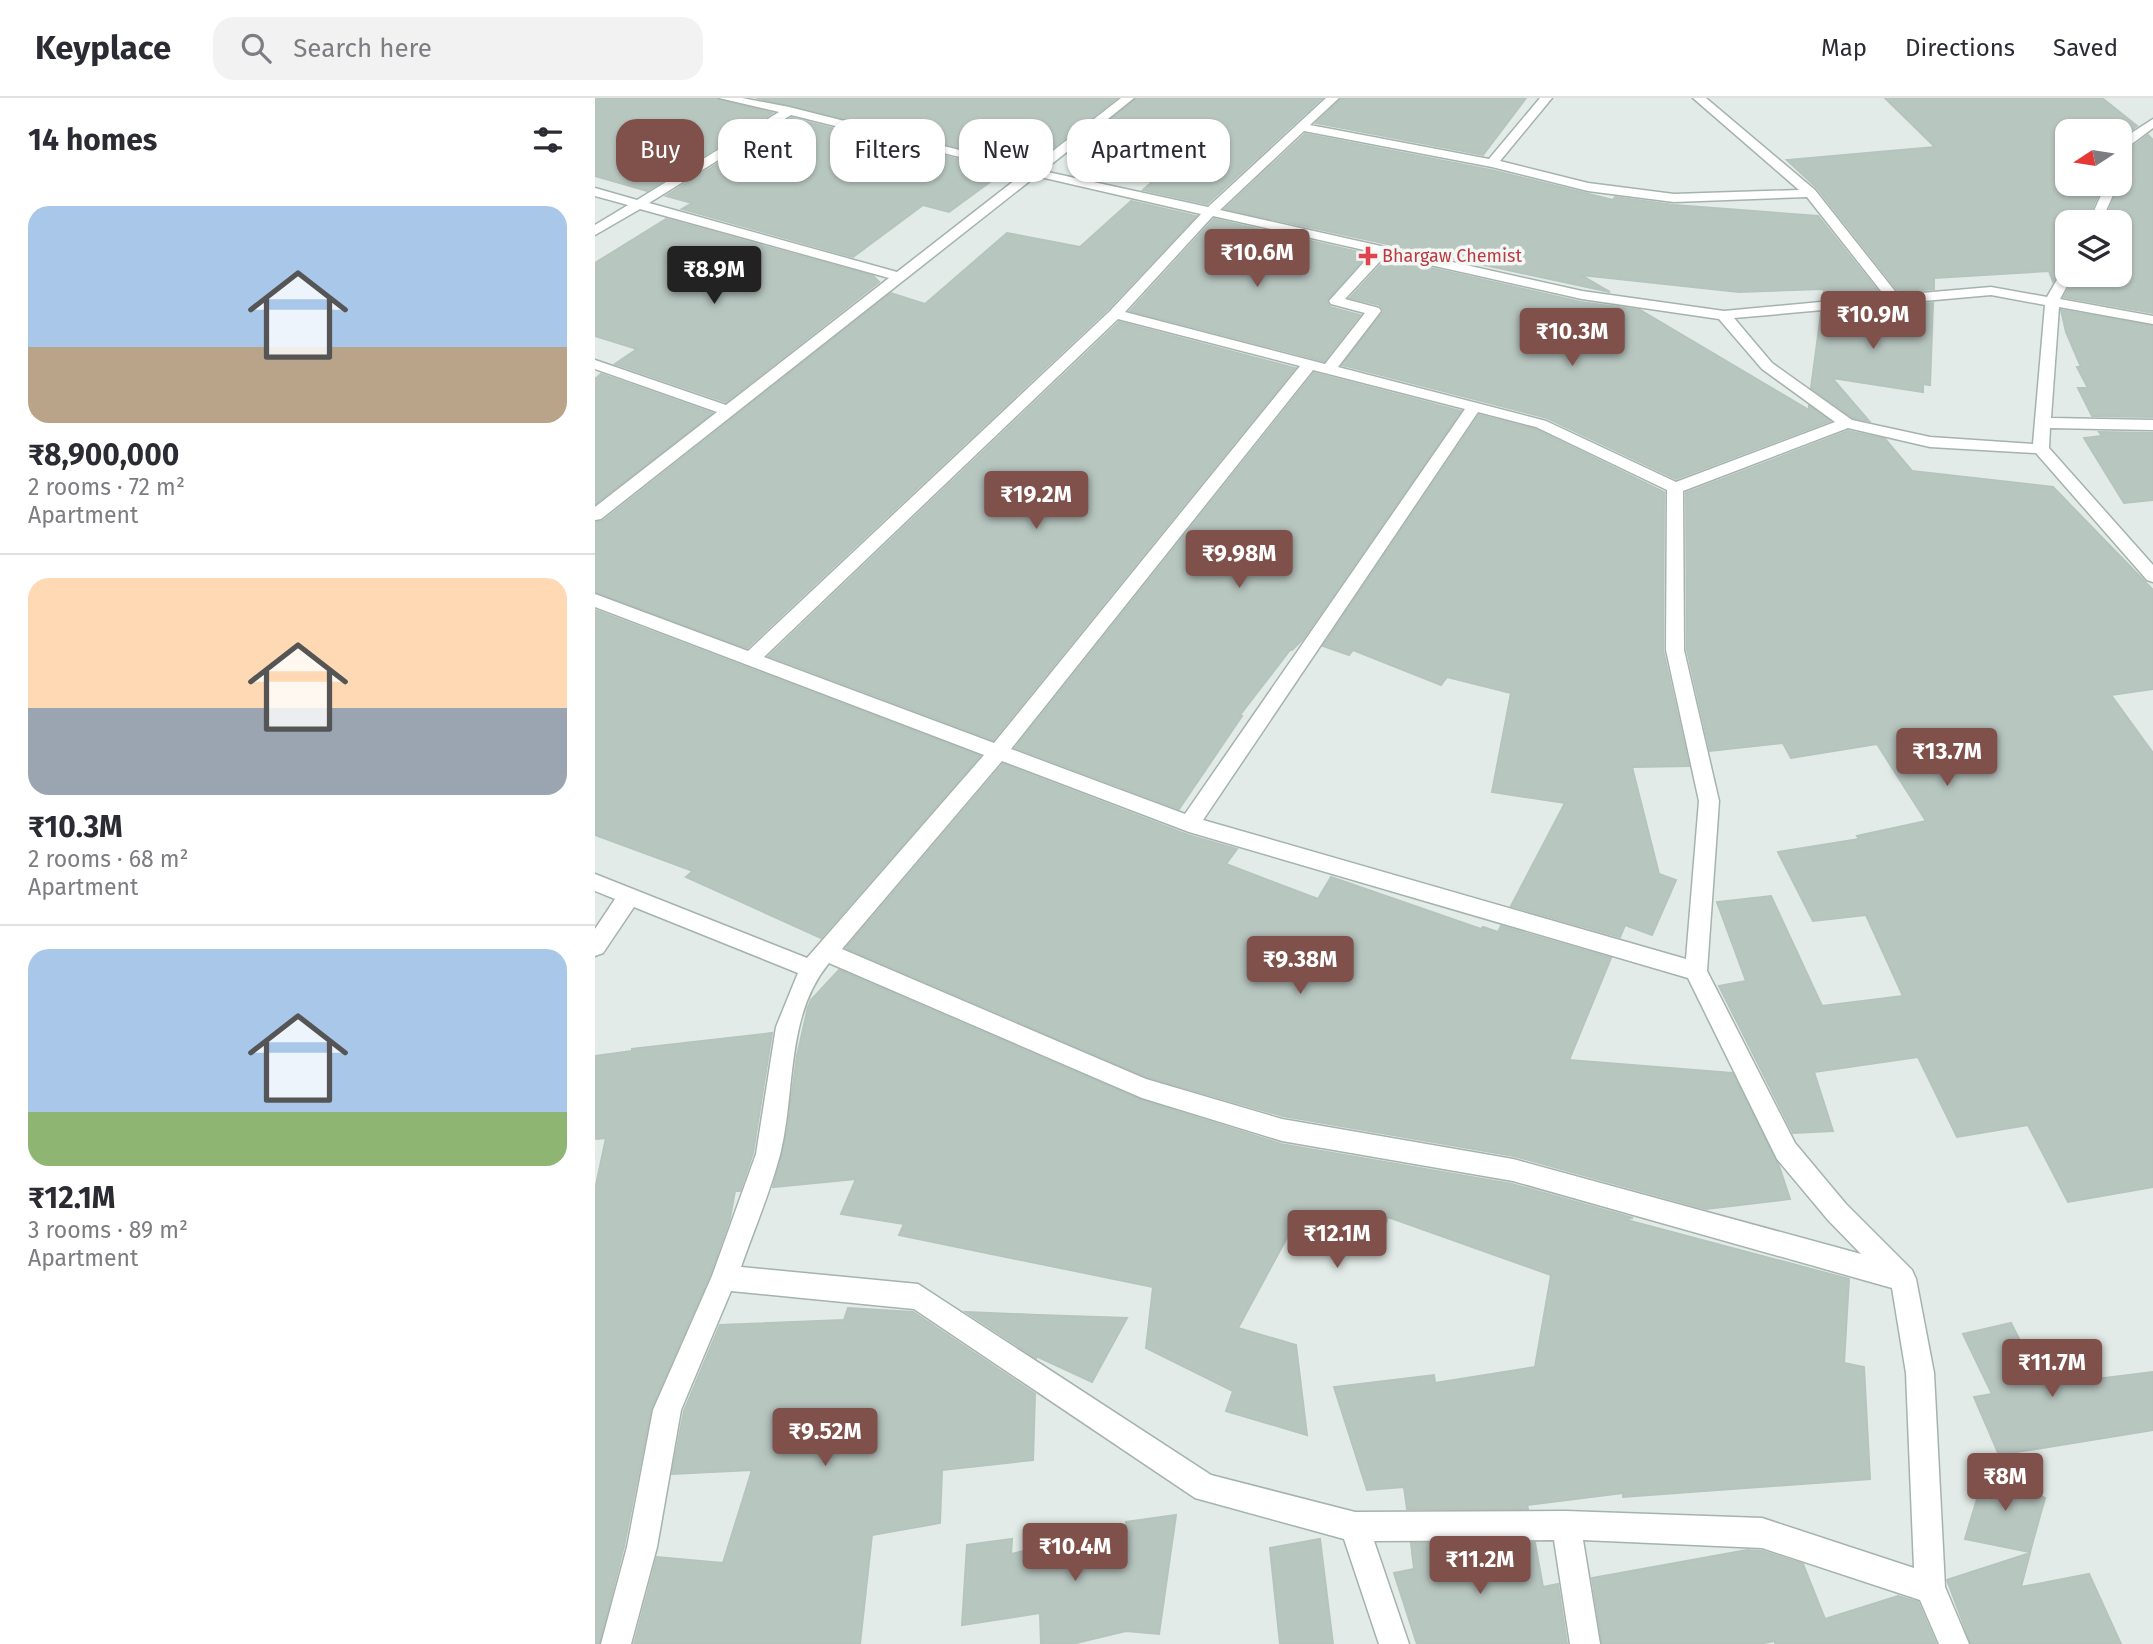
<!DOCTYPE html>
<meta charset="utf-8">
<style>
body{margin:0;font-family:"Fira Sans",sans-serif;background:#f2f2f3;color:#2b2b33;height:100vh;display:flex;flex-direction:column;font-size:26px;white-space:nowrap}
*{box-sizing:border-box;margin:0}
p{font-size:23px;color:#7c7c81}
.icon{flex:none;width:38px;height:38px;fill:none;stroke:currentColor;stroke-width:2;stroke-linecap:round;stroke-linejoin:round}
.map{position:relative;flex:1;overflow:hidden}
.panel{display:flex;flex-direction:column;background:#fff;width:595px}
.panel>*{flex:none}
.top-card{position:absolute;left:21px;top:21px;width:665px;height:63px;display:flex;gap:14px}
.needle{width:46px;rotate:258deg}
.controls{position:absolute;left:1460px;top:21px;display:grid;gap:14px}
.controls a{display:grid;place-items:center;width:77px;height:77px;border-radius:14px;background:#fff;box-shadow:0 2px 5px #0004;font-size:35px}
.price{position:absolute;translate:-50% -60px;padding:0 16px;border-radius:7px;background:#7f514a;color:#fff;font-size:23px;line-height:46px;filter:drop-shadow(0 2px 4px #0008)}
.price::after{content:'';position:absolute;left:50%;top:42px;width:21px;height:16px;margin-left:-10px;background:inherit;clip-path:polygon(0 0,100% 0,50% 100%)}
.price.selected{background:#222;color:#fff}
ul{padding:0;list-style:none}
li{display:grid;align-content:center;gap:14px;height:371px;padding:0 28px}
li+li{border-top:2px solid #e1e1e2}
li span{display:grid;place-items:center;height:217px;border-radius:21px;color:#555}
li>.icon{margin-inline-start:auto}
span .icon{width:126px;height:126px;fill:#fffc;stroke-width:1}
li b{font-size:30px}
h2{display:flex;justify-content:space-between;align-items:center;height:84px;padding:0 28px;font-size:30px}
.pill{padding:0 24px;border-radius:21px;background:#fff;box-shadow:0 2px 5px #0004;font-size:24px;line-height:63px}
.pill.selected{background:#7f514a;color:#fff}
header{display:flex;align-items:center;gap:42px;box-sizing:border-box;height:98px;padding:0 35px;background:#fff;border-bottom:2px solid #e1e1e2}
header strong{font-size:33px}
nav{display:flex;gap:38px;margin-inline-start:auto;font-size:24px}
.search{width:490px;height:63px;background:#f2f2f3;display:flex;align-items:center;gap:18px;box-sizing:border-box;padding:0 24px;border-radius:21px;color:#7c7c81;font-size:26px}
main{display:flex;flex:1;min-height:0}
.map>svg:first-child{display:block}
.building{fill:#b8c6c0;stroke:#b5c4bd;stroke-width:2}
.lines{fill:none;stroke-linecap:round;stroke-linejoin:round}
.minor-casing{stroke:#a5b3ad;stroke-width:3}
.minor{fill:#fff;fill-rule:evenodd}
.health-dot{fill:#e0444e;stroke:#f3f8f5;stroke-width:2.5}
.labels{text-anchor:middle;dominant-baseline:central;stroke-width:7;stroke-linejoin:round;paint-order:stroke}
.far-health-label{font-size:18px;fill:#be3a42;stroke:#f3f8f5;text-anchor:start}
</style>
<header>
<strong>Keyplace</strong>
<div class="search"><svg class="icon" aria-label="search" viewBox="0 0 24 24"><circle cx="10" cy="10" r="6"/><path d="M15 15l6 6"/></svg>Search here</div>
<nav><a>Map</a><a>Directions</a><a>Saved</a></nav>
</header>
<main>
<section class="panel">
<h2>14 homes<svg class="icon" aria-label="filters" viewBox="0 0 24 24"><path d="M4 7h16M4 17h16"/><circle cx="9" cy="7" r="2"/><circle cx="15" cy="17" r="2"/></svg></h2>
<ul>
<li><span style="background:linear-gradient(#a9c7e8 65%,#b9a48a 0)"><svg class="icon" aria-label="home" viewBox="0 0 24 24"><path d="M3 11l9-7 9 7M6 9v11h12V9"/></svg></span><div><b>₹8,900,000</b><p>2 rooms · 72 m²</p><p>Apartment</p></div></li>
<li><span style="background:linear-gradient(#ffd9b3 60%,#9aa5b1 0)"><svg class="icon" aria-label="home" viewBox="0 0 24 24"><path d="M3 11l9-7 9 7M6 9v11h12V9"/></svg></span><div><b>₹10.3M</b><p>2 rooms · 68 m²</p><p>Apartment</p></div></li>
<li><span style="background:linear-gradient(#a9c7e8 75%,#8fb573 0)"><svg class="icon" aria-label="home" viewBox="0 0 24 24"><path d="M3 11l9-7 9 7M6 9v11h12V9"/></svg></span><div><b>₹12.1M</b><p>3 rooms · 89 m²</p><p>Apartment</p></div></li>
</ul>
</section>
<div class="map">
<svg width="1558" height="1546" viewBox="0 0 1558 1546">
<rect width="100%" height="100%" fill="#e2ebe7"/>
<g class="building">
<polygon points="0,0 121,0 177,15 52,93 0,78"/>
<polygon points="161,0 522,0 459,49 450,47 422,64"/>
<polygon points="542,0 727,0 612,106 548,92 569,73 477,53"/>
<polygon points="747,0 931,0 888,57 721,25"/>
<polygon points="1290,0 1507,0 1542,28 1524,40 1524,33 1472,33 1472,86 1508,86 1491,124 1472,124 1472,169 1465,172 1458,184 1454,173 1339,180 1339,191 1304,194 1222,90 1192,62 1340,49"/>
<polygon points="196,20 410,73 354,114 328,107 258,159 87,111 97,105 71,98"/>
<polygon points="710,36 896,72 1018,102 1020,99 1079,107 1223,118 1285,196 1228,201 1229,191 1144,194 986,177 1015,194 630,111"/>
<polygon points="1553,37 1558,42 1558,215 1469,199 1481,177 1524,177 1524,124 1509,124 1525,87 1524,66 1532,61 1536,50"/>
<polygon points="536,103 601,118 513,211 152,550 0,494 0,424 8,423 296,195 330,206 412,135 485,149"/>
<polygon points="71,121 278,178 284,184 131,304 20,266 42,251 0,238 0,165"/>
<polygon points="619,121 773,156 731,203 735,209 765,217 729,263 535,213"/>
<polygon points="792,160 986,204 1045,212 1214,312 1214,308 1235,323 1081,381 952,320 747,267 789,213 785,207 755,200"/>
<polygon points="1338,205 1335,287 1328,286 1328,294 1237,280 1274,323 1258,320 1216,290 1226,215"/>
<polygon points="1466,212 1558,228 1558,319 1497,318 1483,290 1493,290 1482,269 1486,269 1471,234"/>
<polygon points="524,224 700,270 398,642 174,558"/>
<polygon points="719,275 866,313 708,541 697,552 695,552 645,617 647,618 584,711 420,650"/>
<polygon points="6,276 117,315 0,406 0,281"/>
<polygon points="884,317 940,331 1069,394 1068,552 1094,668 1037,669 1064,776 1081,782 1057,837 1030,827 1025,839 916,808 970,705 897,694 916,595 852,579 846,587 758,552 754,557 728,548"/>
<polygon points="1253,333 1290,341 1317,373 1458,389 1558,492 1558,591 1516,597 1558,655 1558,1089 1473,1104 1433,1027 1362,1039 1323,959 1219,974 1238,1033 1198,1035 1124,888 1151,883 1122,804 1176,798 1227,908 1308,898 1271,817 1218,823 1183,754 1264,741 1262,738 1331,723 1282,646 1196,660 1188,645 1115,653 1092,552 1091,395"/>
<polygon points="1504,334 1558,335 1558,402 1529,405 1489,340 1507,338"/>
<polygon points="0,512 385,658 226,840 91,779 98,773 0,737"/>
<polygon points="408,666 593,737 642,751 631,766 723,801 736,779 886,831 888,829 903,834 906,828 1016,860 974,962 1137,975 1184,1068 1195,1101 1111,1111 919,1058 688,1018 552,979 251,850"/>
<polygon points="244,872 546,1002 686,1046 917,1086 1038,1120 1028,1121 1254,1181 1249,1265 1269,1269 1275,1381 1028,1399 1028,1395 932,1407 933,1411 812,1411 809,1389 772,1392 739,1289 839,1277 840,1285 940,1269 956,1177 793,1119 782,1150 701,1123 643,1230 701,1247 712,1337 631,1313 638,1293 551,1250 558,1189 304,1137 309,1126 246,1116 261,1081 178,1089 192,1033 202,958 213,909 216,902"/>
<polygon points="177,935 158,1055 145,1093 140,1093 135,1120 115,1177 56,1311 29,1448 4,1546 0,1546 0,1092 11,1040 0,1041 0,958 37,953 37,951"/>
<polygon points="253,1210 318,1214 440,1296 438,1362 347,1372 345,1425 277,1437 265,1546 39,1546 62,1459 128,1465 157,1372 77,1376 89,1313 125,1227 249,1222"/>
<polygon points="371,1214 443,1217 532,1220 497,1284 441,1258 441,1260"/>
<polygon points="1416,1225 1443,1278 1464,1274 1469,1285 1558,1274 1558,1332 1404,1357 1379,1299 1397,1296 1368,1236"/>
<polygon points="1392,1368 1450,1400 1435,1454 1370,1441"/>
<polygon points="581,1417 564,1536 531,1533 477,1546 446,1546 445,1515 367,1527 372,1447 417,1441 416,1456 530,1430 531,1424"/>
<polygon points="725,1441 738,1546 685,1546 675,1450"/>
<polygon points="816,1445 940,1445 948,1489 963,1486 972,1546 822,1546 799,1475 819,1471"/>
<polygon points="1152,1452 1167,1453 1208,1466 1230,1521 1303,1498 1323,1504 1341,1546 1180,1546 1180,1543 1163,1546 1007,1546 997,1480"/>
<polygon points="1435,1455 1426,1489 1494,1476 1526,1546 1376,1546 1352,1482"/>
</g>
<g class="lines">
<g class="minor-casing">
<g id="minor">
<path d="M124,0H147L194,9L436,70L526,0H539L448,73L613,109L731,0H744L715,27L894,61L945,0H957L905,63L993,85L1079,96L1204,92L1098,0H1111L1220,92L1303,197L1396,189L1452,199L1467,173L1472,172V177H1478L1465,201L1558,218V226L1464,209L1456,320L1558,322V332L1455,330L1454,350L1558,467V484L1552,482L1441,355L1335,349L1253,330L1088,393L1089,552L1124,703L1112,873L1200,1045L1251,1106L1317,1172L1321,1181L1339,1275L1350,1489L1374,1546H1344L1325,1502L1167,1450L988,1442L1005,1546H975L959,1442L779,1443L814,1546H784L749,1441L600,1400L319,1211L136,1193L86,1312L62,1449L36,1546H6L32,1449L58,1312L117,1178L161,1056L181,929L203,875L39,809L8,855L0,858V831L20,801L0,793V776L212,860L389,657L0,509V496L153,553L515,213L606,116L441,78L6,421L0,422V409L122,314L0,271V262L131,307L294,180L45,111L0,137V127L33,107L0,98V90L42,102L184,14ZM196,17L429,75L302,174L54,105ZM709,33L897,69L993,93L1079,104L1212,99L1290,198L1129,213L987,193L625,112ZM618,118L778,154L734,203L736,206L770,215L730,266L530,214ZM791,157L987,201L1124,221L1167,271L1240,324L1081,384L951,323L743,269L786,213L784,210L750,201ZM1396,197L1450,207L1438,346L1335,339L1257,322L1177,265L1139,220ZM523,221L705,268L399,645L169,559ZM718,272L870,311L590,716L416,651ZM883,314L941,329L1072,392L1071,552L1104,703L1091,861L608,722ZM407,663L594,734L1093,880L1182,1061L1233,1122L1266,1156L918,1061L687,1021L551,981L247,851ZM234,865L547,1000L687,1043L918,1083L1297,1190L1311,1275L1319,1470L1167,1420L971,1413L760,1414L616,1377L323,1186L146,1169C159,1132 175,1094 185,1057C201,994 190,918 234,865Z"/>
<polygon points="1558,21 1558,30 1534,48 1530,60 1524,64 1524,43"/>
<polygon points="1511,86 1523,86 1506,124 1494,124"/>
</g>
</g>
<use href="#minor" class="minor"/>
</g>
<path class="health-dot" d="M769.5 147.5h7v7h7v7h-7v7h-7v-7h-7v-7h7z"/>
<g class="labels">
<g class="far-health-label">
<text x="787" y="158">Bhargaw Chemist</text>
</g>
</g>
</svg>
<div class="controls">
<a><svg class="needle" viewBox="-14 -14 28 28"><path d="M0-13l5 13h-10z" fill="#e53935"/><path d="M0 13l5-13h-10z" fill="#7c7c81"/></svg></a>
<a><svg class="icon" aria-label="layers" viewBox="0 0 24 24"><path d="M12 4l9 5-9 5-9-5zM3 14l9 5 9-5"/></svg></a>
</div>
<b class="price" style="left:662px;top:191px">₹10.6M</b>
<b class="price selected" style="left:119px;top:208px">₹8.9M</b>
<b class="price" style="left:1278px;top:253px">₹10.9M</b>
<b class="price" style="left:977px;top:270px">₹10.3M</b>
<b class="price" style="left:441px;top:433px">₹19.2M</b>
<b class="price" style="left:644px;top:492px">₹9.98M</b>
<b class="price" style="left:1352px;top:690px">₹13.7M</b>
<b class="price" style="left:705px;top:898px">₹9.38M</b>
<b class="price" style="left:742px;top:1172px">₹12.1M</b>
<b class="price" style="left:1457px;top:1301px">₹11.7M</b>
<b class="price" style="left:230px;top:1370px">₹9.52M</b>
<b class="price" style="left:1410px;top:1415px">₹8M</b>
<b class="price" style="left:480px;top:1485px">₹10.4M</b>
<b class="price" style="left:885px;top:1498px">₹11.2M</b>
<div class="top-card">
<a class="pill selected">Buy</a>
<a class="pill">Rent</a>
<a class="pill">Filters</a>
<a class="pill">New</a>
<a class="pill">Apartment</a>
</div>
</div>
</main>
